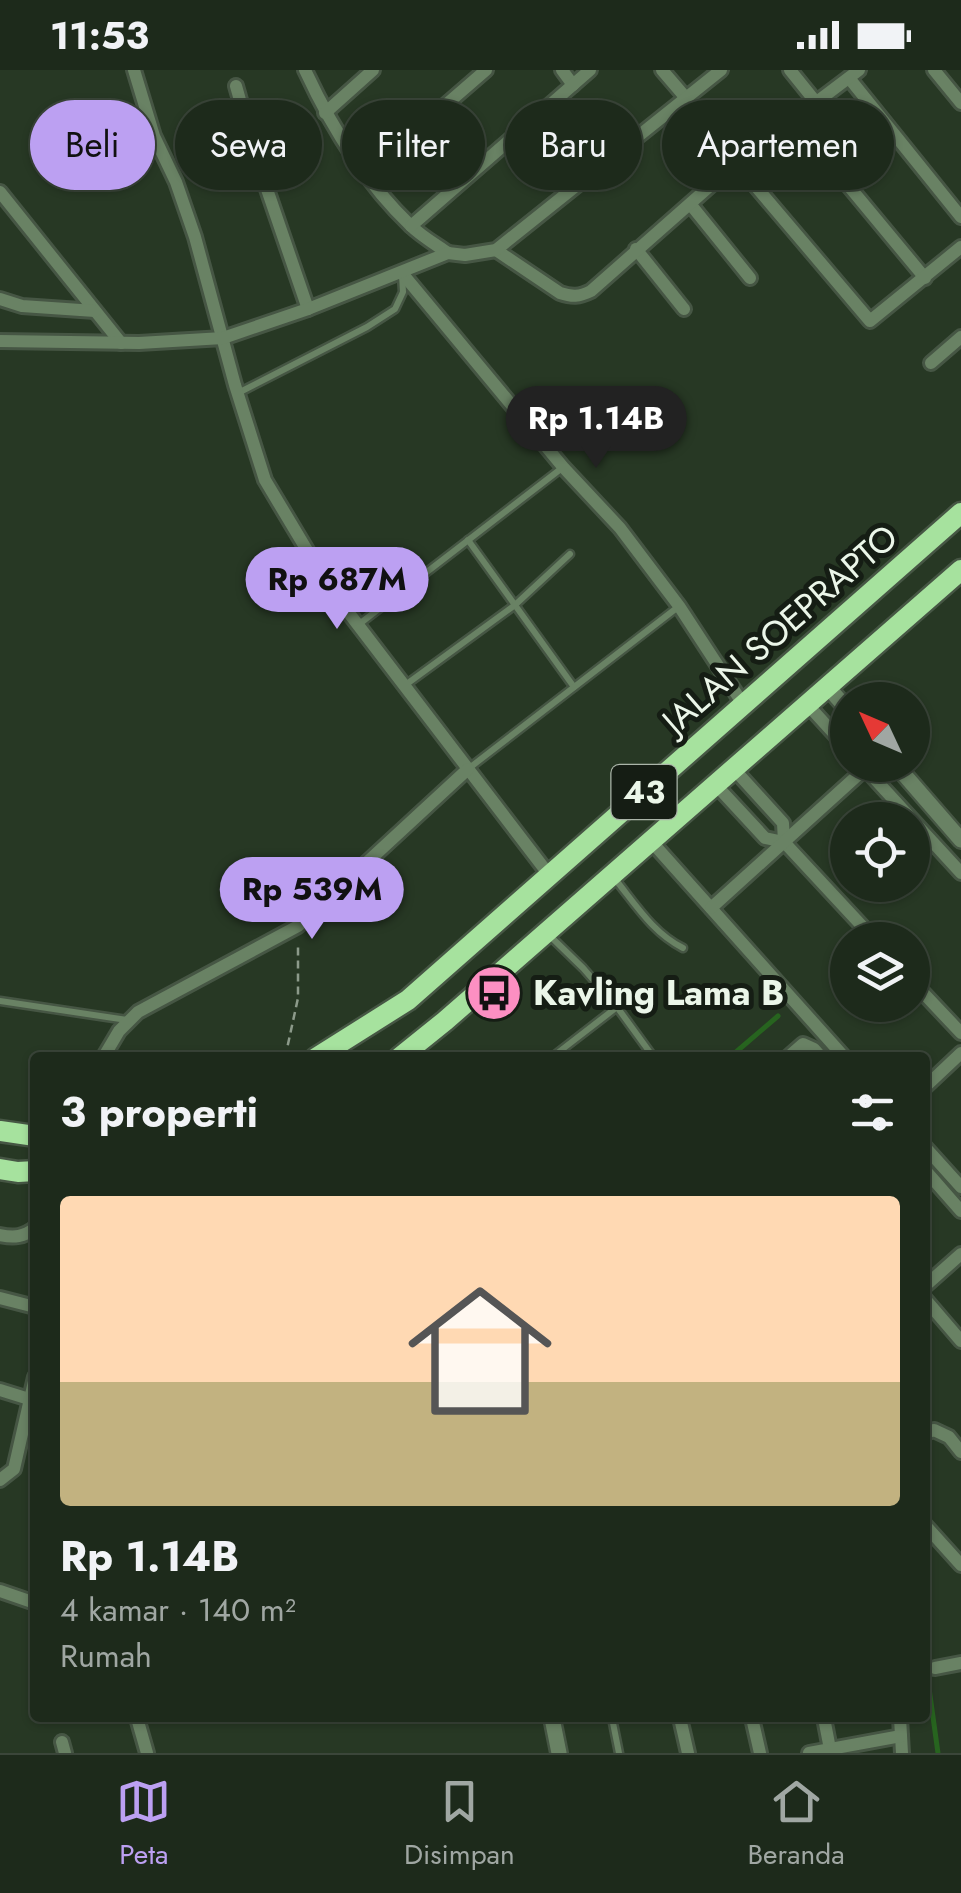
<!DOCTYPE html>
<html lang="id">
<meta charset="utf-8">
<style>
body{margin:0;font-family:Jost,sans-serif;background:#2a3628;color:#f1f3f6;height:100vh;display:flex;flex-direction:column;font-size:38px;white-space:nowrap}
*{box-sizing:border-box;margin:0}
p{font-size:32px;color:#a0a7a3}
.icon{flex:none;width:55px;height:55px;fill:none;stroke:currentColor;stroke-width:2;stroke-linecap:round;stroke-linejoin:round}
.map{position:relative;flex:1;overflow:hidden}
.sheet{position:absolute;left:30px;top:982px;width:900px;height:670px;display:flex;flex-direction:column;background:#1d2a1b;border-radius:10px;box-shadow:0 2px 8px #0004,0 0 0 2px #3b463a}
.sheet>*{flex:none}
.hud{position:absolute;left:30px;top:30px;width:902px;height:90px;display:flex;gap:20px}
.needle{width:65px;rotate:314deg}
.buttons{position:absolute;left:830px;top:612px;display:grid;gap:20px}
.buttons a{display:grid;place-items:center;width:100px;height:100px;border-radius:50%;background:#1d2a1b;box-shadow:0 2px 8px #0004,0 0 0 2px #3b463a;font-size:50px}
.price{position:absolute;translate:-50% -85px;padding:0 22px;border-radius:35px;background:#bca0f2;color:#111;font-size:32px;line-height:65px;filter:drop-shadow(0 2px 5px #0008)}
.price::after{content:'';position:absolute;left:50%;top:60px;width:30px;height:22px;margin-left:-15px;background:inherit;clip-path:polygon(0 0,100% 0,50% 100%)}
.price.current{background:#222;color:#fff}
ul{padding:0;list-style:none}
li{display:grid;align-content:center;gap:20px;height:530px;padding:0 30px}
li span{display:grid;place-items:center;height:310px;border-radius:10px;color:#555}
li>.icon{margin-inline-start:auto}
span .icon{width:180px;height:180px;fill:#fffc;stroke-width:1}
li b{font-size:42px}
h2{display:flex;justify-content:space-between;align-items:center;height:120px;padding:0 30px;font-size:42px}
.chip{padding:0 35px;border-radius:45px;background:#1d2a1b;box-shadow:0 2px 8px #0004,0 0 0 2px #3b463a;font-size:35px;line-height:90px}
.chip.current{background:#bca0f2;color:#111}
.status{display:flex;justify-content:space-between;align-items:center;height:70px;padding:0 50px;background:#1d2a1b;direction:ltr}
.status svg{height:28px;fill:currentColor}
.dock{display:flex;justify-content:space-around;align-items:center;height:140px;border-top:2px solid #3b463a;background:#1d2a1b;font-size:28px;color:#a0a7a3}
.dock a{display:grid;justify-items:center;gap:5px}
.dock .current{color:#bca0f2}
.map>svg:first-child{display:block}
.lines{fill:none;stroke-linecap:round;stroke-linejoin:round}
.stream{stroke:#27641f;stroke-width:5}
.service-casing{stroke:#465644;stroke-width:11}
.minor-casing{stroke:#465644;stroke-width:18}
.tertiary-casing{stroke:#465644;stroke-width:20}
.trunk-casing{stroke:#465644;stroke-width:25}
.path{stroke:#8c9a8a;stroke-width:2.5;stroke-dasharray:8 5;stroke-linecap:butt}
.service{stroke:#698264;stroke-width:6}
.minor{stroke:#698264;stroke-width:12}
.tertiary{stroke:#698264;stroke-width:15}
.trunk{stroke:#a6e29e;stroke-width:20}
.labels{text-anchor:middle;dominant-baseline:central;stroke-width:10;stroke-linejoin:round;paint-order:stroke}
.shield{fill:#151d14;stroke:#abb5a9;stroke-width:2.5}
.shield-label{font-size:32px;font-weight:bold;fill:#ebf6e9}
.street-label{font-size:35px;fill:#ebf6e9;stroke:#151d14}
.poi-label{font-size:35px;font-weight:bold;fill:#ebf6e9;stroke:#151d14;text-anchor:start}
</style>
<div class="status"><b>11:53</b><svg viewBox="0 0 49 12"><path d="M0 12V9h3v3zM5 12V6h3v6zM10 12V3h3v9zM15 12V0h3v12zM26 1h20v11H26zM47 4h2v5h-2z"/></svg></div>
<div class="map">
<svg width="961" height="1683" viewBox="0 0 961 1683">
<rect width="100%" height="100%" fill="#273824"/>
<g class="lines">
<g class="stream">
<polyline points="729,988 778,946"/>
<polyline points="925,1589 938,1683"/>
</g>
<g class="service-casing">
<g id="service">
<polyline points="240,93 257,90"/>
<polyline points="240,322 367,257 395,239 403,222 402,205"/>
<polyline points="468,470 574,617"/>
<polyline points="358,555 562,398"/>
<polyline points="404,616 515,535 570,484"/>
<polyline points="468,699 678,537"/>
<path d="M615,809C636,835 653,863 683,878"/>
<polyline points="550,866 583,898 617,937 551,988"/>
<polyline points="0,931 127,950"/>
<polyline points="617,937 654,988"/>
<polyline points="612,1648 619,1683"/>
</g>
</g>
<g class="minor-casing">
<g id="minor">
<polyline points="134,0 154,66 176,112 195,167 235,315 265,410 329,517 550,806"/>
<path d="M305,0C331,56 365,112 410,155C421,166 435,174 448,183"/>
<polyline points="562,0 573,15"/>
<polyline points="662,0 686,28"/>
<polyline points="790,0 815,31"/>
<polyline points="934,0 961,33"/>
<polyline points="849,8 961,147"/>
<polyline points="236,16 257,90 308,239"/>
<polyline points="325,43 373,0"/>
<polyline points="794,50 925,208"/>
<polyline points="736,93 870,251 961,177"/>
<polyline points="366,104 486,0"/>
<polyline points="0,122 121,273"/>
<polyline points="691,135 750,208"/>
<polyline points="411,156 590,0"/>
<polyline points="636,179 684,239"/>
<path d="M496,180L560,223C572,227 579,227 591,221L736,93L859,0"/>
<polyline points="402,203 563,397 620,458 679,536 743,634"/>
<polyline points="0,229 22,236 95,241"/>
<polyline points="0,271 139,273 223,268 308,239 448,183 465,185 496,180 721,0"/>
<polyline points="931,293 961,267"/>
<polyline points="807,634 848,679"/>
<polyline points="862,695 961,803"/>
<polyline points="733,698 783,753 784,772"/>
<polyline points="715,714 765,768 784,772 875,870"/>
<polyline points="650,770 845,988"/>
<polyline points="711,838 869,695"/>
<polyline points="912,911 961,963"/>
<polyline points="103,988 119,961 138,942 298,856 468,699"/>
<polyline points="787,988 803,974 814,979 822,988"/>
<polyline points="925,1017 961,983"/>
<polyline points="925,1077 961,1117"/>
<polyline points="925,1100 961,1141"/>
<path d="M0,1165C14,1168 24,1167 35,1158"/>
<polyline points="925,1216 961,1184"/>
<polyline points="0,1228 35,1237"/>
<polyline points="925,1229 961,1271"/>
<polyline points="0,1320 29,1329"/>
<polyline points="925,1363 934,1360 949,1367 961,1382"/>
<polyline points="0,1410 14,1399 35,1307"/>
<polyline points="925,1455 961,1495"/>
<polyline points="0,1521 35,1533"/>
<polyline points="935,1598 961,1593"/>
<polyline points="137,1648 147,1683"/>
<polyline points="680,1648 688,1683"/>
<polyline points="752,1648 760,1683"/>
<polyline points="824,1648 830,1679"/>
<polyline points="900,1648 902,1683"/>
<polyline points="62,1672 65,1683"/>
<polyline points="809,1683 901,1666"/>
</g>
</g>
<g class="tertiary-casing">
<g id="tertiary">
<polyline points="827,616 848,640"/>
<polyline points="896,695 961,770"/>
<polyline points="552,1648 559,1683"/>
</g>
</g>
<g class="trunk-casing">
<g id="trunk">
<polyline points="316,988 408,930 961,443"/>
<polyline points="399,988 445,951 961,500"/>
<polyline points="0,1061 35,1066"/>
<polyline points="0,1099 18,1102 35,1101"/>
</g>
</g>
<polyline class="path" points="285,988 298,928 298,873"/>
<use href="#service" class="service"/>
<use href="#minor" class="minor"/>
<use href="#tertiary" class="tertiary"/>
<use href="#trunk" class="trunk"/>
</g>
<defs>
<g id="bus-disc" transform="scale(2.875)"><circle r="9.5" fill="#fc8fc2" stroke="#151d14"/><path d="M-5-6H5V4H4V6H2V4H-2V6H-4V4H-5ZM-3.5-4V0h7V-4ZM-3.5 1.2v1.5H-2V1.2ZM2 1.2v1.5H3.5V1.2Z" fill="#111"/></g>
</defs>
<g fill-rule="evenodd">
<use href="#bus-disc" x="494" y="923"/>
</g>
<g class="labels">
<rect class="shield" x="611.5" y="695" width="65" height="54" rx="8"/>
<g class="shield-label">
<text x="644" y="722">43</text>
</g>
<g class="street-label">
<text transform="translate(780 559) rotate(-41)">JALAN SOEPRAPTO</text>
</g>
<g class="poi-label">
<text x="533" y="923">Kavling Lama B</text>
</g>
</g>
</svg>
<div class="buttons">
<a><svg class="needle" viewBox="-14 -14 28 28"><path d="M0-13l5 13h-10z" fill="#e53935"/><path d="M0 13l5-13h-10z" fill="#a0a7a3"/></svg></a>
<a><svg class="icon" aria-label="locate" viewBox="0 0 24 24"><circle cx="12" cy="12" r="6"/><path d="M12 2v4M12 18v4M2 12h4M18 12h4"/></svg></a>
<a><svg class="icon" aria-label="layers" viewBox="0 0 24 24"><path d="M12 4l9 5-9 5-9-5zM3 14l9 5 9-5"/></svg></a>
</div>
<b class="price current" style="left:596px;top:401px">Rp 1.14B</b>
<b class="price" style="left:337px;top:562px">Rp 687M</b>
<b class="price" style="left:312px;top:872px">Rp 539M</b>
<div class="hud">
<a class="chip current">Beli</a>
<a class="chip">Sewa</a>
<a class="chip">Filter</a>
<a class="chip">Baru</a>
<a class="chip">Apartemen</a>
</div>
<section class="sheet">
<h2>3 properti<svg class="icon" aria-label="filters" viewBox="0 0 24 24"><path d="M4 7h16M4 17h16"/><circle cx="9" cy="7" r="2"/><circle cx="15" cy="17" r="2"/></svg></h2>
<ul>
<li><span style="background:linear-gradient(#ffd9b3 60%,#c2b280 0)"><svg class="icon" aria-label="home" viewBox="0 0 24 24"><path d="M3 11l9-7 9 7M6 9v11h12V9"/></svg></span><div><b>Rp 1.14B</b><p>4 kamar · 140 m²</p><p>Rumah</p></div></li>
</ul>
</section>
</div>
<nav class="dock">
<a class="current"><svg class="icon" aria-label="map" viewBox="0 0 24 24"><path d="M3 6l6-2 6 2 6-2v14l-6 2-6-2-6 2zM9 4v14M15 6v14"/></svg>Peta</a>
<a><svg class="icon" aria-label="saved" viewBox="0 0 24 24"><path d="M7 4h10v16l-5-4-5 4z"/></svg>Disimpan</a>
<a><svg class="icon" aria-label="home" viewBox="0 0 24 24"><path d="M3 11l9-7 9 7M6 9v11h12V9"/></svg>Beranda</a>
</nav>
